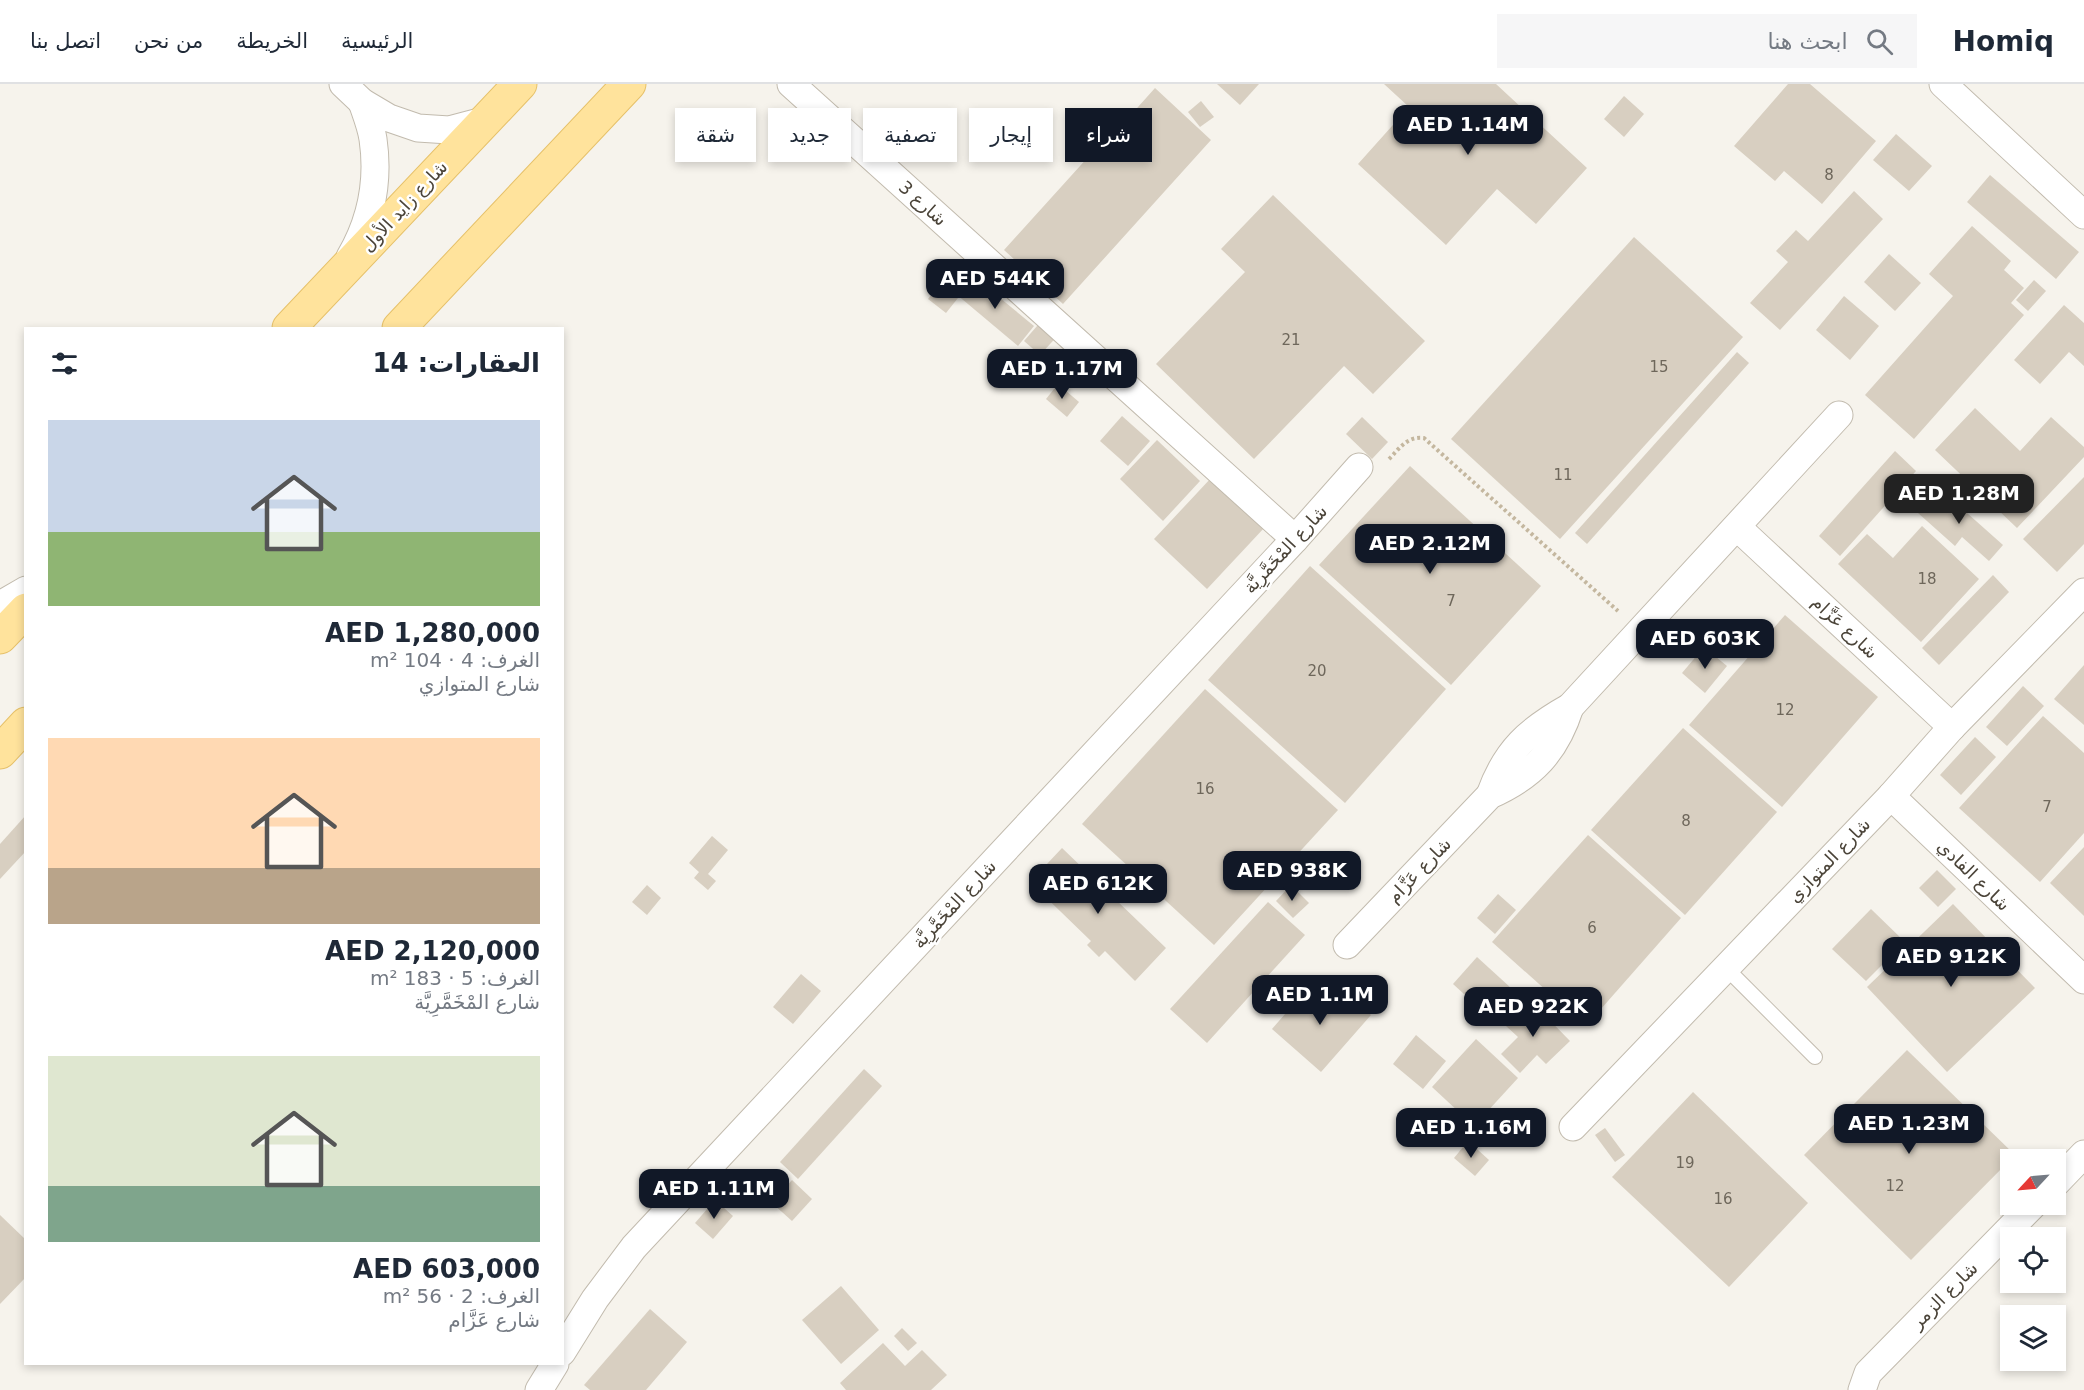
<!DOCTYPE html>
<html lang="ar">
<meta charset="utf-8">
<style>
body{margin:0;font-family:"DejaVu Sans",Vazirmatn,sans-serif;background:#f6f6f7;color:#1f2937;direction:rtl;height:100vh;display:flex;flex-direction:column;font-size:22px;white-space:nowrap}
*{box-sizing:border-box;margin:0}
p{font-size:20px;color:#747a83}
.icon{flex:none;width:33px;height:33px;fill:none;stroke:currentColor;stroke-width:2;stroke-linecap:round;stroke-linejoin:round}
.map{position:relative;flex:1;overflow:hidden;direction:ltr}
.drawer{position:absolute;left:24px;top:243px;width:540px;height:1038px;display:flex;flex-direction:column;background:#fff;border-radius:0px;box-shadow:0 3px 9px #0003;direction:rtl}
.drawer>*{flex:none}
.hud{position:absolute;left:582px;top:24px;width:570px;height:54px;direction:rtl;display:flex;gap:12px}
.needle{width:39px;rotate:244deg}
.fabs{position:absolute;left:2000px;top:1065px;display:grid;gap:12px}
.fabs a{display:grid;place-items:center;width:66px;height:66px;border-radius:0px;background:#fff;box-shadow:0 3px 9px #0003;font-size:30px}
.price{position:absolute;translate:-50% -51px;padding:0 14px;border-radius:12px;background:#111827;color:#fff;font-size:20px;line-height:39px;filter:drop-shadow(0 2px 3px #0008)}
.price::after{content:'';position:absolute;left:50%;top:36px;width:18px;height:14px;margin-left:-9px;background:inherit;clip-path:polygon(0 0,100% 0,50% 100%)}
.price.on{background:#222;color:#fff}
ul{padding:0;list-style:none}
li{display:grid;align-content:center;gap:12px;height:318px;padding:0 24px}
li span{display:grid;place-items:center;height:186px;border-radius:0px;color:#555}
li>.icon{margin-inline-start:auto}
span .icon{width:108px;height:108px;fill:#fffc;stroke-width:1}
li b{font-size:26px}
h2{display:flex;justify-content:space-between;align-items:center;height:72px;padding:0 24px;font-size:26px}
.tag{padding:0 21px;border-radius:0px;background:#fff;box-shadow:0 3px 9px #0003;font-size:21px;line-height:54px}
.tag.on{background:#111827;color:#fff}
header{display:flex;align-items:center;gap:36px;box-sizing:border-box;height:84px;padding:0 30px;background:#fff;border-bottom:2px solid #e0e1e3}
header strong{font-size:28px}
nav{display:flex;gap:33px;margin-inline-start:auto;font-size:21px}
.search{width:420px;height:54px;background:#f6f6f7;display:flex;align-items:center;gap:15px;box-sizing:border-box;padding:0 21px;border-radius:0px;color:#747a83;font-size:22px}
.map>svg:first-child{display:block}
.building{fill:#d8cfc1}
.lines{fill:none;stroke-linecap:round;stroke-linejoin:round}
.lane-casing{stroke:#c2bbae;stroke-width:16}
.street-casing{stroke:#c2bbae;stroke-width:29}
.primary-casing{stroke:#e6c16a;stroke-width:35}
.path{stroke:#c4b79f;stroke-width:4;stroke-dasharray:3 3;stroke-linecap:butt}
.lane{stroke:#fff;stroke-width:14}
.street{stroke:#fff;stroke-width:27}
.primary{stroke:#ffe39c;stroke-width:33}
.labels{text-anchor:middle;dominant-baseline:central;stroke-width:5;stroke-linejoin:round;paint-order:stroke}
.number-label{font-size:15px;fill:#6e675b}
.street-label{font-size:18px;fill:#4b4439;stroke:#fff}
</style>
<header>
<strong>Homiq</strong>
<div class="search"><svg class="icon" aria-label="search" viewBox="0 0 24 24"><circle cx="10" cy="10" r="6"/><path d="M15 15l6 6"/></svg>ابحث هنا</div>
<nav><a>الرئيسية</a><a>الخريطة</a><a>من نحن</a><a>اتصل بنا</a></nav>
</header>
<div class="map">
<svg width="2084" height="1306" viewBox="0 0 2084 1306">
<rect width="100%" height="100%" fill="#f6f3ec"/>
<g class="building">
<polygon points="1217,0 1259,0 1240,21"/>
<polygon points="1384,0 1496,0 1587,84 1536,140 1497,105 1446,161 1358,80 1409,23"/>
<polygon points="1788,0 1810,0 1876,57 1822,120 1784,87 1775,97 1734,62"/>
<polygon points="1155,4 1211,56 1063,220 1004,166 1118,40 1121,42"/>
<polygon points="1624,12 1644,30 1624,53 1604,35"/>
<polygon points="1201,17 1214,33 1200,43 1188,28"/>
<polygon points="1896,50 1932,82 1909,107 1873,76"/>
<polygon points="1990,91 2079,168 2056,195 1967,118"/>
<polygon points="1854,107 1883,135 1780,246 1750,219 1788,178 1776,167 1796,146 1808,157"/>
<polygon points="1273,111 1425,257 1373,310 1344,282 1254,375 1156,280 1245,188 1221,165"/>
<polygon points="1972,142 2011,177 2004,186 2024,204 2011,219 2024,231 1914,355 1865,311 1953,212 1929,190"/>
<polygon points="1634,153 1743,253 1560,455 1451,355"/>
<polygon points="1889,170 1921,199 1895,227 1864,198"/>
<polygon points="972,191 1034,242 1018,262 956,210"/>
<polygon points="2034,196 2046,207 2028,227 2016,216"/>
<polygon points="940,200 958,214 946,229 928,215"/>
<polygon points="1844,212 1879,242 1850,276 1816,246"/>
<polygon points="2064,221 2084,239 2084,282 2069,268 2040,300 2014,276"/>
<polygon points="1044,234 1061,248 1040,271 1024,257"/>
<polygon points="1053,266 1073,283 1058,300 1038,284"/>
<polygon points="1737,268 1749,279 1587,460 1575,449"/>
<polygon points="1058,300 1079,318 1067,333 1046,315"/>
<polygon points="1975,324 2020,367 2051,333 2084,363 2084,373 2017,444 1935,366"/>
<polygon points="1122,332 1150,357 1128,382 1100,357"/>
<polygon points="1362,333 1388,358 1372,375 1346,350"/>
<polygon points="1157,356 1200,397 1163,437 1120,395"/>
<polygon points="1895,367 1916,387 1840,472 1819,452"/>
<polygon points="1410,382 1541,502 1451,601 1319,481"/>
<polygon points="1212,393 1265,443 1207,505 1154,455"/>
<polygon points="2084,393 2084,460 2057,488 2023,455"/>
<polygon points="1940,405 2003,461 1989,477 1962,453 1955,462 1918,429"/>
<polygon points="1922,442 1979,495 1921,558 1838,480 1867,450 1893,474"/>
<polygon points="1310,482 1446,605 1345,719 1208,596"/>
<polygon points="1993,491 2009,508 1939,581 1922,564"/>
<polygon points="1785,531 1878,613 1782,723 1689,641"/>
<polygon points="1704,563 1727,582 1705,609 1682,589"/>
<polygon points="2084,581 2084,641 2054,615"/>
<polygon points="2023,602 2044,622 2007,662 1986,643"/>
<polygon points="1205,605 1338,726 1214,861 1082,740"/>
<polygon points="2043,632 2084,669 2084,749 2040,798 1959,724"/>
<polygon points="1683,644 1777,728 1685,831 1591,746"/>
<polygon points="1975,653 1996,673 1961,711 1940,691"/>
<polygon points="26,731 26,767 0,795 0,760"/>
<polygon points="1588,751 1681,834 1586,942 1492,858"/>
<polygon points="712,752 728,766 708,790 716,797 708,806 694,794 699,788 689,779"/>
<polygon points="2084,763 2084,832 2050,799"/>
<polygon points="1062,764 1166,864 1135,897 1105,867 1099,873 1087,861 1091,857 1030,798"/>
<polygon points="1937,786 1956,805 1938,823 1919,804"/>
<polygon points="647,801 661,814 647,831 632,818"/>
<polygon points="1291,801 1309,819 1293,834 1276,817"/>
<polygon points="1498,810 1516,826 1495,850 1477,834"/>
<polygon points="1268,818 1305,851 1207,959 1170,925"/>
<polygon points="1953,820 2035,904 1947,988 1867,903"/>
<polygon points="1871,825 1905,858 1866,897 1832,865"/>
<polygon points="1477,873 1511,904 1487,931 1453,900"/>
<polygon points="801,890 821,907 793,940 773,923"/>
<polygon points="1312,899 1339,922 1349,911 1371,931 1321,988 1272,945"/>
<polygon points="1531,917 1570,957 1546,980 1537,971 1520,989 1501,970 1518,953 1506,942"/>
<polygon points="1416,951 1446,977 1423,1005 1393,980"/>
<polygon points="1476,955 1518,994 1474,1042 1432,1003"/>
<polygon points="1907,966 2015,1071 1911,1176 1804,1071"/>
<polygon points="864,985 882,1002 798,1095 780,1078"/>
<polygon points="1693,1008 1808,1119 1729,1203 1612,1093"/>
<polygon points="1605,1044 1625,1071 1615,1078 1595,1051"/>
<polygon points="1468,1057 1489,1076 1475,1092 1454,1074"/>
<polygon points="792,1096 812,1115 792,1137 772,1119"/>
<polygon points="715,1116 733,1132 713,1155 695,1139"/>
<polygon points="0,1131 26,1156 26,1193 0,1220"/>
<polygon points="841,1202 879,1246 841,1280 802,1236"/>
<polygon points="650,1225 687,1258 646,1306 590,1306 584,1301"/>
<polygon points="902,1244 917,1259 908,1267 894,1252"/>
<polygon points="883,1259 905,1282 922,1266 947,1291 931,1306 846,1306 840,1299"/>
</g>
<g class="lines">
<g class="lane-casing">
<polyline id="lane" points="1726,884 1815,973"/>
</g>
<g class="street-casing">
<g id="street">
<polyline points="343,0 362,18 389,34 418,44 449,46 483,37"/>
<polyline points="791,0 1295,455"/>
<polyline points="1943,0 2084,131"/>
<path d="M350,173C371,137 379,96 373,55C371,42 366,30 362,18"/>
<polyline points="1737,443 1952,643"/>
<polyline points="0,521 26,506"/>
<path d="M1490,711C1506,666 1529,646 1570,623L1839,331"/>
<polyline points="1891,712 2084,896"/>
<path d="M1347,861L1490,711C1533,692 1556,667 1570,623"/>
<polyline points="1573,1043 1891,712 1952,643 2084,508"/>
<polyline points="2055,1100 2084,1070"/>
<polyline points="562,1268 595,1215 634,1163 1295,455 1359,383"/>
<polyline points="539,1306 555,1280"/>
<polyline points="1862,1306 1868,1289 2034,1120"/>
</g>
</g>
<g class="primary-casing">
<g id="primary">
<polyline points="289,244 520,0"/>
<polyline points="399,244 629,0"/>
<polyline points="0,553 26,526"/>
<polyline points="0,668 26,640"/>
</g>
</g>
<path class="path" d="M1389,375C1400,364 1407,352 1424,354L1618,527"/>
<use href="#lane" class="lane"/>
<use href="#street" class="street"/>
<use href="#primary" class="primary"/>
</g>
<g class="labels">
<g class="number-label">
<text x="1829" y="91">8</text>
<text x="1291" y="256">21</text>
<text x="1659" y="283">15</text>
<text x="1563" y="391">11</text>
<text x="1927" y="495">18</text>
<text x="1451" y="517">7</text>
<text x="1317" y="587">20</text>
<text x="1785" y="626">12</text>
<text x="1205" y="705">16</text>
<text x="2047" y="723">7</text>
<text x="1686" y="737">8</text>
<text x="1592" y="844">6</text>
<text x="1685" y="1079">19</text>
<text x="1895" y="1102">12</text>
<text x="1723" y="1115">16</text>
</g>
<g class="street-label">
<text transform="translate(923 119) rotate(42)">شارع 3</text>
<text transform="translate(404 122) rotate(-47)">شارع زايد الأول</text>
<text transform="translate(1285 465) rotate(-47)">شارع المْخَمَّرِيَّة</text>
<text transform="translate(1845 543) rotate(43)">شارع عَزَّام</text>
<text transform="translate(1829 776) rotate(-46)">شارع المتوازي</text>
<text transform="translate(1419 786) rotate(-46)">شارع عَزَّام</text>
<text transform="translate(1974 791) rotate(44)">شارع الفادي</text>
<text transform="translate(954 820) rotate(-47)">شارع المْخَمَّرِيَّة</text>
<text transform="translate(1944 1211) rotate(-45)">شارع الزمر</text>
</g>
</g>
</svg>
<div class="fabs">
<a><svg class="needle" viewBox="-14 -14 28 28"><path d="M0-13l5 13h-10z" fill="#e53935"/><path d="M0 13l5-13h-10z" fill="#747a83"/></svg></a>
<a><svg class="icon" aria-label="locate" viewBox="0 0 24 24"><circle cx="12" cy="12" r="6"/><path d="M12 2v4M12 18v4M2 12h4M18 12h4"/></svg></a>
<a><svg class="icon" aria-label="layers" viewBox="0 0 24 24"><path d="M12 4l9 5-9 5-9-5zM3 14l9 5 9-5"/></svg></a>
</div>
<b class="price" style="left:1468px;top:72px">AED 1.14M</b>
<b class="price" style="left:995px;top:226px">AED 544K</b>
<b class="price" style="left:1062px;top:316px">AED 1.17M</b>
<b class="price on" style="left:1959px;top:441px">AED 1.28M</b>
<b class="price" style="left:1430px;top:491px">AED 2.12M</b>
<b class="price" style="left:1705px;top:586px">AED 603K</b>
<b class="price" style="left:1292px;top:818px">AED 938K</b>
<b class="price" style="left:1098px;top:831px">AED 612K</b>
<b class="price" style="left:1951px;top:904px">AED 912K</b>
<b class="price" style="left:1320px;top:942px">AED 1.1M</b>
<b class="price" style="left:1533px;top:954px">AED 922K</b>
<b class="price" style="left:1909px;top:1071px">AED 1.23M</b>
<b class="price" style="left:1471px;top:1075px">AED 1.16M</b>
<b class="price" style="left:714px;top:1136px">AED 1.11M</b>
<div class="hud">
<a class="tag on">شراء</a>
<a class="tag">إيجار</a>
<a class="tag">تصفية</a>
<a class="tag">جديد</a>
<a class="tag">شقة</a>
</div>
<section class="drawer">
<h2>العقارات: 14<svg class="icon" aria-label="filters" viewBox="0 0 24 24"><path d="M4 7h16M4 17h16"/><circle cx="9" cy="7" r="2"/><circle cx="15" cy="17" r="2"/></svg></h2>
<ul>
<li><span style="background:linear-gradient(#c9d6e8 60%,#8fb573 0)"><svg class="icon" aria-label="home" viewBox="0 0 24 24"><path d="M3 11l9-7 9 7M6 9v11h12V9"/></svg></span><div><b>AED 1,280,000</b><p>الغرف: 4 · 104 m²</p><p>شارع المتوازي</p></div></li>
<li><span style="background:linear-gradient(#ffd9b3 70%,#b9a48a 0)"><svg class="icon" aria-label="home" viewBox="0 0 24 24"><path d="M3 11l9-7 9 7M6 9v11h12V9"/></svg></span><div><b>AED 2,120,000</b><p>الغرف: 5 · 183 m²</p><p>شارع المْخَمَّرِيَّة</p></div></li>
<li><span style="background:linear-gradient(#dfe7d0 70%,#7fa58c 0)"><svg class="icon" aria-label="home" viewBox="0 0 24 24"><path d="M3 11l9-7 9 7M6 9v11h12V9"/></svg></span><div><b>AED 603,000</b><p>الغرف: 2 · 56 m²</p><p>شارع عَزَّام</p></div></li>
</ul>
</section>
</div>
